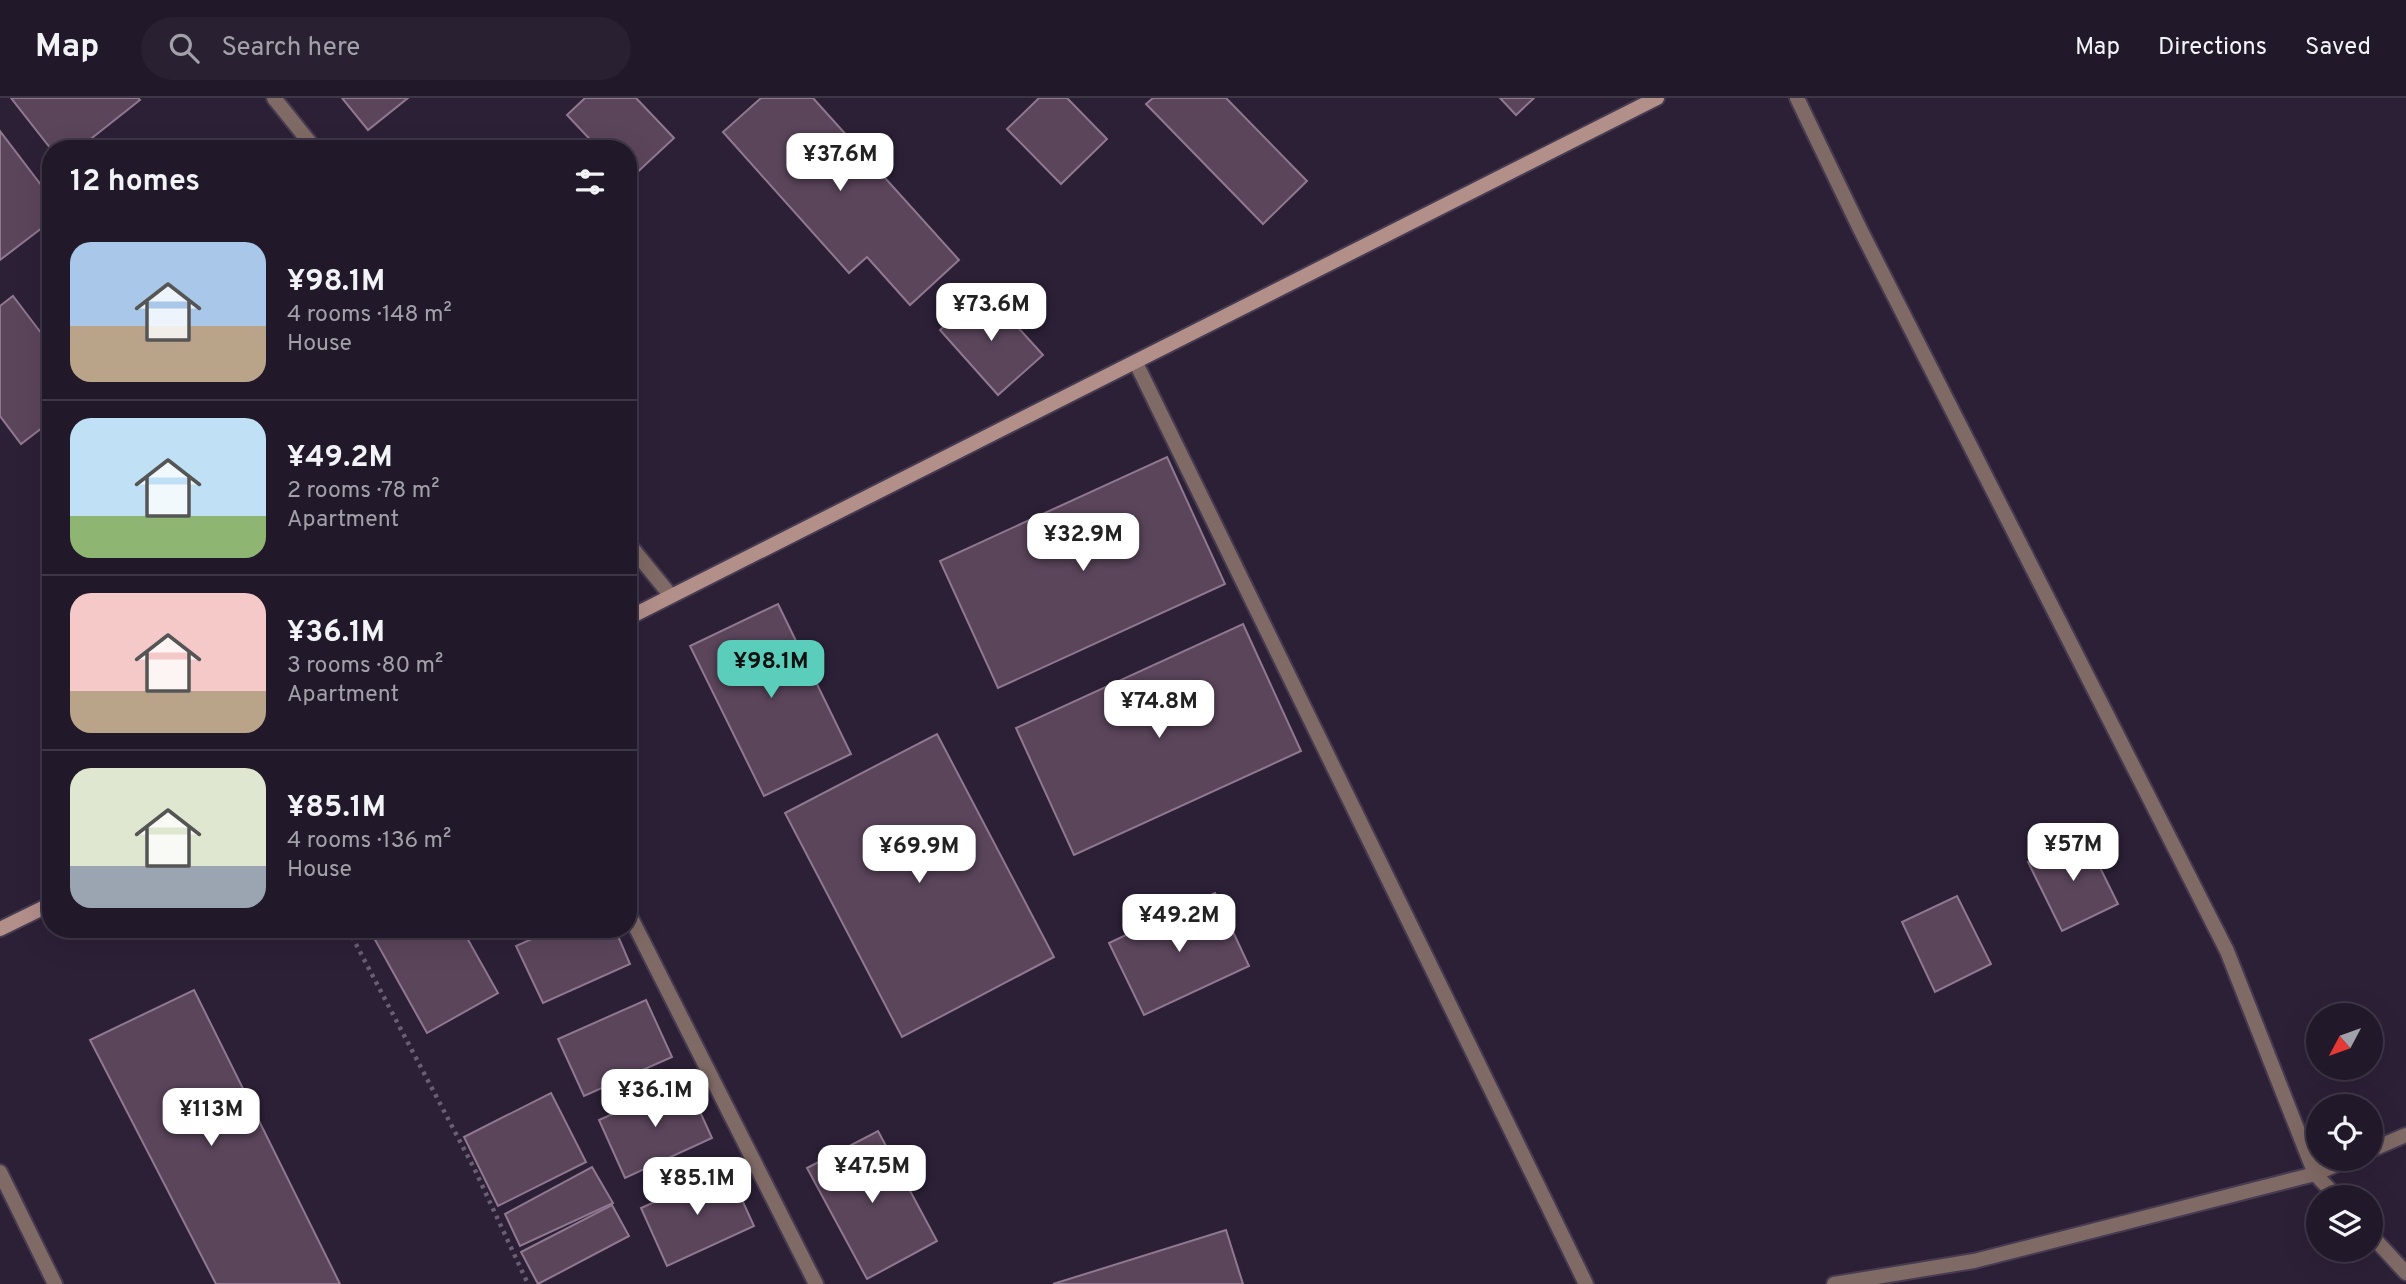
<!DOCTYPE html>
<meta charset="utf-8">
<style>
body{margin:0;font-family:Overpass,sans-serif;background:#292131;color:#f1f3f6;height:100vh;display:flex;flex-direction:column;font-size:26px;white-space:nowrap}
*{box-sizing:border-box;margin:0}
p{font-size:23px;color:#a2a0a8}
.icon{flex:none;width:38px;height:38px;fill:none;stroke:currentColor;stroke-width:2;stroke-linecap:round;stroke-linejoin:round}
.map{position:relative;flex:1;overflow:hidden}
.panel{position:absolute;left:42px;top:42px;width:595px;height:798px;display:flex;flex-direction:column;background:#211829;border-radius:28px;box-shadow:0 7px 28px #0002,0 0 0 2px #3e3746}
.panel>*{flex:none}
.needle{width:46px;rotate:229deg}
.buttons{position:absolute;left:2306px;top:905px;display:grid;gap:14px}
.buttons a{display:grid;place-items:center;width:77px;height:77px;border-radius:50%;background:#211829;box-shadow:0 7px 28px #0002,0 0 0 2px #3e3746;font-size:35px}
.price{position:absolute;translate:-50% -60px;padding:0 16px;border-radius:14px;background:#fff;color:#222;font-size:23px;line-height:46px;filter:drop-shadow(0 2px 4px #0008)}
.price::after{content:'';position:absolute;left:50%;top:42px;width:21px;height:16px;margin-left:-10px;background:inherit;clip-path:polygon(0 0,100% 0,50% 100%)}
.price.selected{background:#5bcebb;color:#111}
ul{padding:0;list-style:none}
li{display:flex;align-items:center;gap:21px;height:175px;padding:0 28px}
li+li{border-top:2px solid #3e3746}
li span{display:grid;place-items:center;flex:none;width:196px;height:140px;border-radius:21px;color:#555}
li>.icon{margin-inline-start:auto}
span .icon{width:84px;height:84px;fill:#fffc;stroke-width:1}
li b{font-size:30px}
h2{display:flex;justify-content:space-between;align-items:center;height:84px;padding:0 28px;font-size:30px}
header{display:flex;align-items:center;gap:42px;box-sizing:border-box;height:98px;padding:0 35px;background:#211829;border-bottom:2px solid #3e3746}
header strong{font-size:33px}
nav{display:flex;gap:38px;margin-inline-start:auto;font-size:24px}
.search{width:490px;height:63px;background:#292131;display:flex;align-items:center;gap:18px;box-sizing:border-box;padding:0 24px;border-radius:38px;color:#a2a0a8;font-size:26px}
.map>svg:first-child{display:block}
.building{fill:#5b455b;stroke:#907890;stroke-width:2}
.lines{fill:none;stroke-linecap:round;stroke-linejoin:round}
.street-casing{stroke:#463b51;stroke-width:18}
.secondary-casing{stroke:#463b51;stroke-width:18}
.path{stroke:#695e73;stroke-width:4.5;stroke-dasharray:3.5 5;stroke-linecap:butt}
.street{stroke:#806a66;stroke-width:14}
.secondary{stroke:#b38f8a;stroke-width:14}
</style>
<header>
<strong>Map</strong>
<div class="search"><svg class="icon" aria-label="search" viewBox="0 0 24 24"><circle cx="10" cy="10" r="6"/><path d="M15 15l6 6"/></svg>Search here</div>
<nav><a>Map</a><a>Directions</a><a>Saved</a></nav>
</header>
<div class="map">
<svg width="2406" height="1186" viewBox="0 0 2406 1186">
<rect width="100%" height="100%" fill="#2c2037"/>
<g class="building">
<polygon points="11,0 138,0 140,2 78,51 51,51"/>
<polygon points="342,0 408,0 368,32"/>
<polygon points="585,0 636,0 674,40 629,82 628,51 599,51 567,17"/>
<polygon points="761,0 813,0 959,162 910,207 867,159 849,175 723,34"/>
<polygon points="1039,0 1067,0 1107,41 1061,86 1007,31"/>
<polygon points="1153,0 1226,0 1307,83 1263,126 1146,6"/>
<polygon points="1500,0 1534,0 1516,17"/>
<polygon points="0,33 51,100 51,123 0,162"/>
<polygon points="984,192 1043,257 998,297 940,232"/>
<polygon points="13,198 51,248 51,323 21,346 0,318 0,208"/>
<polygon points="1167,359 1225,486 998,590 940,463"/>
<polygon points="778,506 851,656 764,698 690,548"/>
<polygon points="1243,526 1301,653 1074,757 1016,630"/>
<polygon points="937,636 1054,859 902,939 785,715"/>
<polygon points="2084,737 2118,806 2062,833 2028,764"/>
<polygon points="1215,795 1249,868 1144,917 1109,845"/>
<polygon points="1957,798 1991,866 1935,894 1902,824"/>
<polygon points="369,831 462,831 498,895 427,935"/>
<polygon points="554,831 615,831 630,866 543,905 516,848"/>
<polygon points="194,892 340,1186 216,1186 90,942"/>
<polygon points="646,902 672,959 584,998 558,941"/>
<polygon points="686,983 712,1040 625,1080 599,1022"/>
<polygon points="551,995 586,1064 498,1108 464,1039"/>
<polygon points="878,1033 937,1143 867,1181 807,1070"/>
<polygon points="592,1069 613,1105 520,1148 505,1116"/>
<polygon points="728,1071 754,1128 667,1168 641,1110"/>
<polygon points="612,1107 629,1138 538,1186 521,1154"/>
<polygon points="1226,1132 1243,1186 1053,1186"/>
</g>
<g class="lines">
<g class="street-casing">
<g id="street">
<polyline points="274,0 315,51"/>
<polyline points="1797,0 1860,131 2227,853 2315,1076 2337,1099"/>
<polyline points="1136,265 1586,1186"/>
<polyline points="628,445 671,498"/>
<polyline points="628,814 816,1186"/>
<polyline points="2371,1052 2406,1037"/>
<polyline points="0,1074 55,1186"/>
<polyline points="2371,1137 2406,1175"/>
<polyline points="1834,1186 1974,1163 2315,1076 2351,1060"/>
</g>
</g>
<g class="secondary-casing">
<g id="secondary">
<polyline points="628,520 1657,0"/>
<polyline points="0,831 51,806"/>
</g>
</g>
<polyline class="path" points="348,831 474,1070 528,1186"/>
<use href="#street" class="street"/>
<use href="#secondary" class="secondary"/>
</g>
</svg>
<div class="buttons">
<a><svg class="needle" viewBox="-14 -14 28 28"><path d="M0-13l5 13h-10z" fill="#e53935"/><path d="M0 13l5-13h-10z" fill="#a2a0a8"/></svg></a>
<a><svg class="icon" aria-label="locate" viewBox="0 0 24 24"><circle cx="12" cy="12" r="6"/><path d="M12 2v4M12 18v4M2 12h4M18 12h4"/></svg></a>
<a><svg class="icon" aria-label="layers" viewBox="0 0 24 24"><path d="M12 4l9 5-9 5-9-5zM3 14l9 5 9-5"/></svg></a>
</div>
<b class="price" style="left:840px;top:95px">¥37.6M</b>
<b class="price" style="left:991px;top:245px">¥73.6M</b>
<b class="price" style="left:1083px;top:475px">¥32.9M</b>
<b class="price selected" style="left:771px;top:602px">¥98.1M</b>
<b class="price" style="left:1159px;top:642px">¥74.8M</b>
<b class="price" style="left:2073px;top:785px">¥57M</b>
<b class="price" style="left:919px;top:787px">¥69.9M</b>
<b class="price" style="left:1179px;top:856px">¥49.2M</b>
<b class="price" style="left:655px;top:1031px">¥36.1M</b>
<b class="price" style="left:211px;top:1050px">¥113M</b>
<b class="price" style="left:872px;top:1107px">¥47.5M</b>
<b class="price" style="left:697px;top:1119px">¥85.1M</b>
<section class="panel">
<h2>12 homes<svg class="icon" aria-label="filters" viewBox="0 0 24 24"><path d="M4 7h16M4 17h16"/><circle cx="9" cy="7" r="2"/><circle cx="15" cy="17" r="2"/></svg></h2>
<ul>
<li><span style="background:linear-gradient(#a9c7e8 60%,#b9a48a 0)"><svg class="icon" aria-label="home" viewBox="0 0 24 24"><path d="M3 11l9-7 9 7M6 9v11h12V9"/></svg></span><div><b>¥98.1M</b><p>4 rooms · 148 m²</p><p>House</p></div></li>
<li><span style="background:linear-gradient(#bfe0f5 70%,#8fb573 0)"><svg class="icon" aria-label="home" viewBox="0 0 24 24"><path d="M3 11l9-7 9 7M6 9v11h12V9"/></svg></span><div><b>¥49.2M</b><p>2 rooms · 78 m²</p><p>Apartment</p></div></li>
<li><span style="background:linear-gradient(#f6c9c9 70%,#b9a48a 0)"><svg class="icon" aria-label="home" viewBox="0 0 24 24"><path d="M3 11l9-7 9 7M6 9v11h12V9"/></svg></span><div><b>¥36.1M</b><p>3 rooms · 80 m²</p><p>Apartment</p></div></li>
<li><span style="background:linear-gradient(#dfe7d0 70%,#9aa5b1 0)"><svg class="icon" aria-label="home" viewBox="0 0 24 24"><path d="M3 11l9-7 9 7M6 9v11h12V9"/></svg></span><div><b>¥85.1M</b><p>4 rooms · 136 m²</p><p>House</p></div></li>
</ul>
</section>
</div>
